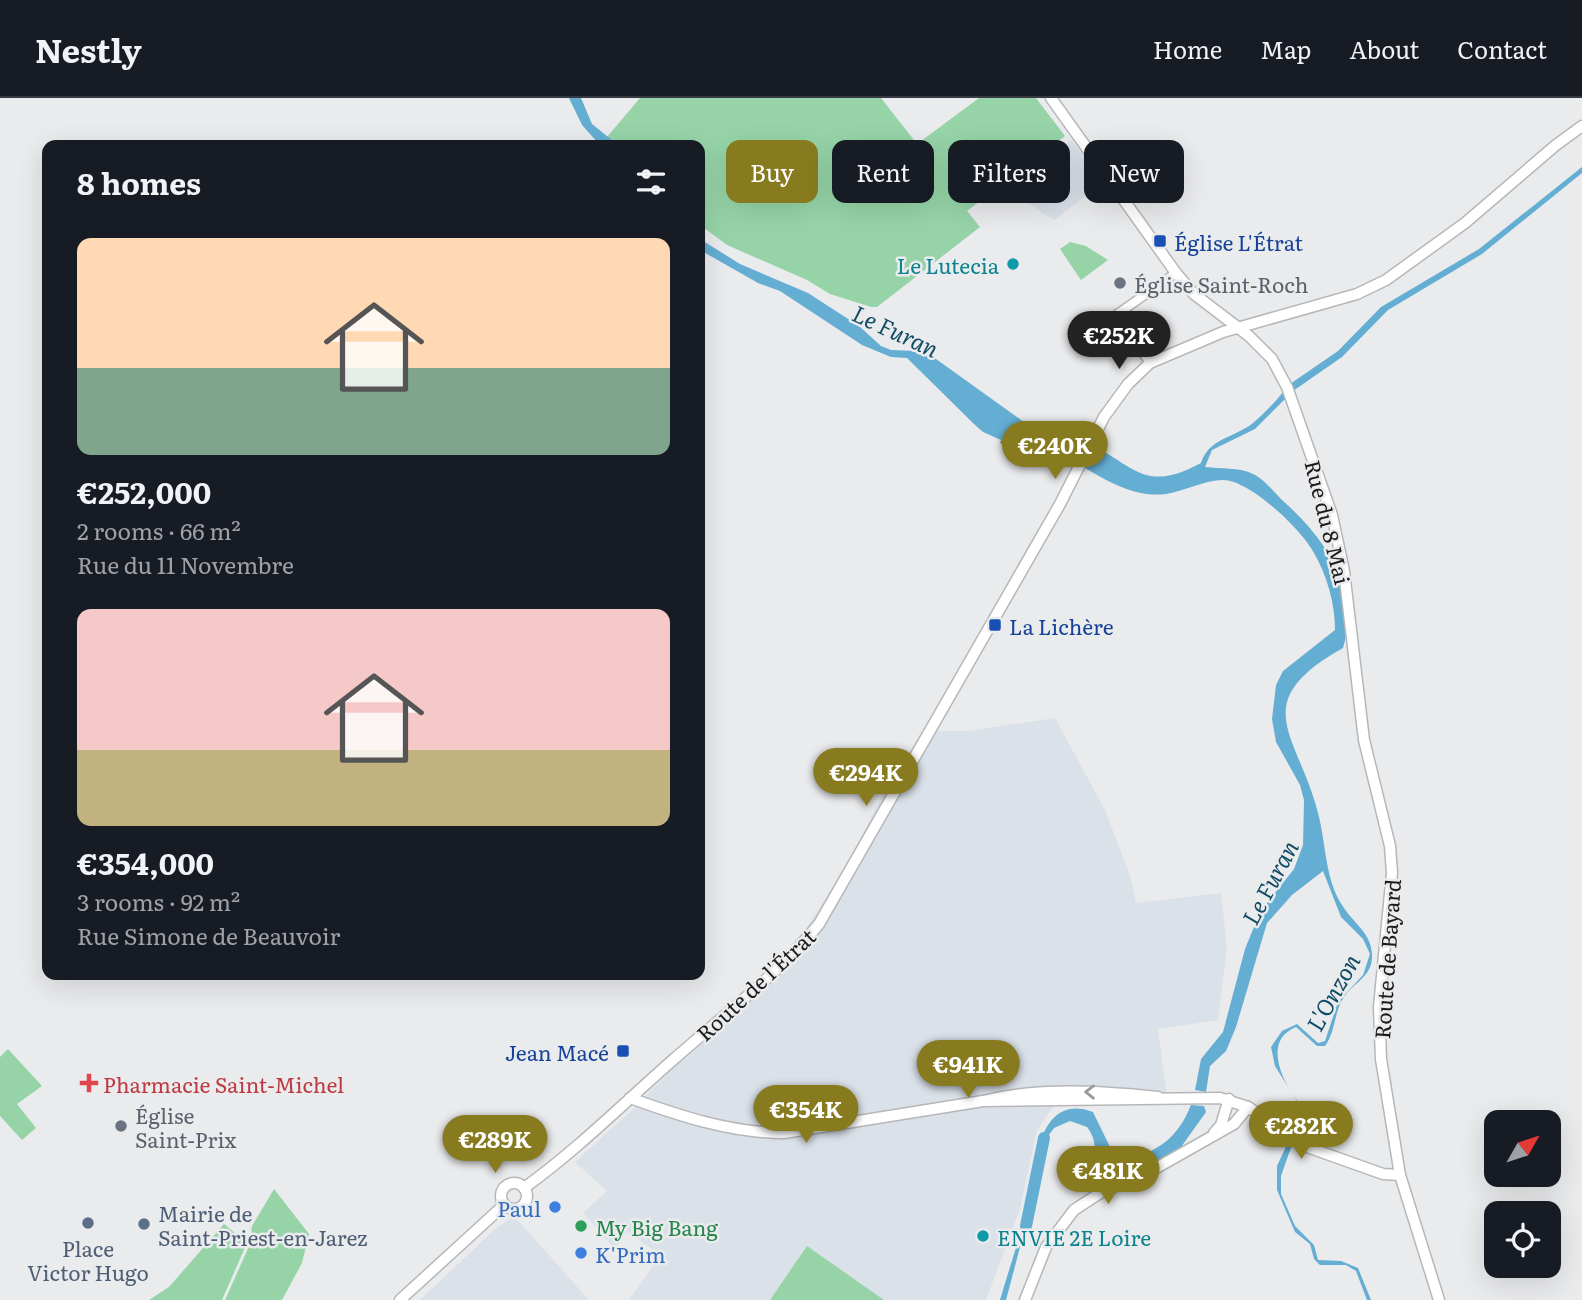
<!DOCTYPE html>
<meta charset="utf-8">
<style>
body{margin:0;font-family:Literata,serif;background:#242831;color:#f1f3f6;height:100vh;display:flex;flex-direction:column;font-size:26px;white-space:nowrap}
*{box-sizing:border-box;margin:0}
p{font-size:23px;color:#9ea1a6}
.icon{flex:none;width:38px;height:38px;fill:none;stroke:currentColor;stroke-width:2;stroke-linecap:round;stroke-linejoin:round}
.map{position:relative;flex:1;overflow:hidden}
.side{position:absolute;left:42px;top:42px;width:663px;height:840px;display:flex;flex-direction:column;background:#171b24;border-radius:14px;box-shadow:0 7px 28px #0002}
.side>*{flex:none}
.banner{position:absolute;left:726px;top:42px;width:665px;height:63px;display:flex;gap:14px}
.needle{width:46px;rotate:51deg}
.buttons{position:absolute;left:1484px;top:1012px;display:grid;gap:14px}
.buttons a{display:grid;place-items:center;width:77px;height:77px;border-radius:14px;background:#171b24;box-shadow:0 7px 28px #0002;font-size:35px}
.price{position:absolute;translate:-50% -60px;padding:0 16px;border-radius:24px;background:#887a1f;color:#fff;font-size:23px;line-height:46px;filter:drop-shadow(0 2px 4px #0008)}
.price::after{content:'';position:absolute;left:50%;top:42px;width:21px;height:16px;margin-left:-10px;background:inherit;clip-path:polygon(0 0,100% 0,50% 100%)}
.price.current{background:#222;color:#fff}
ul{padding:0;list-style:none}
li{display:grid;align-content:center;gap:14px;height:371px;padding:0 35px}
li span{display:grid;place-items:center;height:217px;border-radius:14px;color:#555}
li>.icon{margin-inline-start:auto}
span .icon{width:126px;height:126px;fill:#fffc;stroke-width:1}
li b{font-size:30px}
h2{display:flex;justify-content:space-between;align-items:center;height:84px;padding:0 35px;font-size:30px}
.chip{padding:0 24px;border-radius:14px;background:#171b24;box-shadow:0 7px 28px #0002;font-size:24px;line-height:63px}
.chip.current{background:#887a1f;color:#fff}
header{display:flex;align-items:center;gap:42px;box-sizing:border-box;height:98px;padding:0 35px;background:#171b24;border-bottom:2px solid #363941}
header strong{font-size:33px}
nav{display:flex;gap:38px;margin-inline-start:auto;font-size:24px}
.map>svg:first-child{display:block}
.built{fill:#dbe1e9}
.green{fill:#96d4a8}
.water{fill:#65aed3}
.lines{fill:none;stroke-linecap:round;stroke-linejoin:round}
.river{stroke:#65aed3;stroke-width:12}
.minor-casing{stroke:#b5b7b9;stroke-width:11}
.major-casing{stroke:#b5b7b9;stroke-width:13}
.minor{stroke:#fff;stroke-width:8}
.major{stroke:#fff;stroke-width:10}
.oneway{stroke:#999}
.transit-dot{fill:#1a4fb4;stroke:#eaebed;stroke-width:2.5}
.culture-dot{fill:#0f9aa8;stroke:#eaebed;stroke-width:2.5}
.worship-dot{fill:#6b7280;stroke:#eaebed;stroke-width:2.5}
.health-dot{fill:#e0444e;stroke:#eaebed;stroke-width:2.5}
.shop-dot{fill:#3f7fe0;stroke:#eaebed;stroke-width:2.5}
.service-dot{fill:#5c6f8a;stroke:#eaebed;stroke-width:2.5}
.leisure-dot{fill:#2e9e5b;stroke:#eaebed;stroke-width:2.5}
.labels{text-anchor:middle;dominant-baseline:central;stroke-width:5;stroke-linejoin:round;paint-order:stroke}
.transit-label{font-size:21px;fill:#164399;stroke:#eaebed;text-anchor:start}
.culture-label{font-size:21px;fill:#0d838f;stroke:#eaebed;text-anchor:end}
.worship-label{font-size:21px;fill:#5b616d;stroke:#eaebed;text-anchor:start}
.street-label{font-size:21px;fill:#1c1c1d;stroke:#eaebed}
.health-label{font-size:21px;fill:#be3a42;stroke:#eaebed;text-anchor:start}
.shop-label{font-size:21px;fill:#366cbe;stroke:#eaebed;text-anchor:end}
.service-label{font-size:21px;fill:#4e5e75;stroke:#eaebed;text-anchor:start}
.leisure-label{font-size:21px;fill:#27864d;stroke:#eaebed;text-anchor:start}
.water-label{font-size:23px;font-style:italic;fill:#104c66;stroke:#eaebed}
</style>
<header>
<strong>Nestly</strong>
<nav><a>Home</a><a>Map</a><a>About</a><a>Contact</a></nav>
</header>
<div class="map">
<svg width="1582" height="1202" viewBox="0 0 1582 1202">
<rect width="100%" height="100%" fill="#eaebed"/>
<g class="built">
<polygon points="1071,42 1104,84 1054,122 1023,102 1043,86 1033,70"/>
<polygon points="1055,620 1105,712 1131,780 1136,805 1221,795 1227,850 1218,922 1158,931 1168,1006 1055,1006 1037,1032 1020,1111 986,1202 629,1202 661,1157 627,1134 615,1151 583,1115 607,1093 575,1064 633,1011 797,845 851,760 882,697 922,633 969,633"/>
<polygon points="514,1118 589,1202 420,1202 494,1132"/>
</g>
<g class="green">
<polygon points="640,0 881,0 917,46 979,0 1036,0 1065,38 967,113 980,129 877,209 871,209 830,196 807,182 727,147 700,127 700,47 618,47 607,39"/>
<polygon points="1070,144 1086,148 1108,162 1081,182 1060,151"/>
<polygon points="8,951 42,988 17,1006 36,1030 22,1042 0,1018 0,959"/>
<polygon points="274,1091 309,1136 302,1165 282,1202 225,1202 250,1146 252,1128"/>
<polygon points="224,1126 247,1145 222,1202 149,1202 169,1189"/>
<polygon points="807,1148 884,1202 770,1202"/>
</g>
<g class="water">
<polygon points="569,0 581,0 592,26 618,47 600,47 582,27"/>
<polygon points="1582,69 1582,75 1482,156 1388,212 1342,259 1293,293 1290,286 1338,253 1381,209 1479,151"/>
<path d="M700,141L740,166L808,195L859,228L881,248L891,252L915,253L936,261L1035,332L1069,337L1086,347L1076,365C1045,367 1027,360 1000,345L1001,342L983,334L974,326L907,260L891,259L862,247L780,193L758,185L700,152Z"/>
<path d="M1284,293L1287,299L1255,331L1212,352L1205,369C1220,371 1240,369 1253,376C1264,381 1273,393 1281,401C1324,439 1361,490 1343,550C1245,605 1298,636 1318,715C1326,745 1325,781 1342,807C1352,824 1371,834 1372,856C1373,879 1355,883 1344,899C1334,913 1336,933 1325,948H1317L1296,929C1264,942 1280,979 1296,1001C1301,1008 1306,1010 1309,1019L1297,1036L1295,1034L1305,1016L1275,968L1271,949L1282,933L1297,926L1318,945L1325,943L1338,904L1363,877L1370,856L1363,841L1341,819L1323,773L1292,797L1267,825L1236,929L1226,953L1210,968L1206,994L1195,992L1201,961L1223,934L1245,851L1260,814L1294,771L1303,747L1304,702L1300,687L1276,644L1272,621L1276,587L1283,573L1335,532C1335,505 1327,478 1314,455C1302,432 1250,382 1223,382C1204,382 1185,393 1166,396C1136,400 1109,384 1085,370L1095,348C1138,373 1149,393 1201,365C1209,340 1234,340 1253,325C1264,316 1275,304 1284,293Z"/>
<path d="M1191,1007L1204,1008L1206,1014L1179,1052L1123,1080C1083,1072 1104,1050 1087,1029L1070,1023L1054,1030L1043,1045L1032,1104L1006,1202H1000C1009,1171 1020,1140 1027,1108C1034,1073 1037,993 1093,1014L1110,1049L1127,1061C1160,1053 1178,1039 1191,1007Z"/>
<polygon points="1289,1042 1293,1044 1281,1078 1281,1096 1295,1128 1314,1147 1318,1162 1341,1163 1358,1170 1371,1202 1367,1202 1356,1173 1346,1167 1320,1167 1314,1161 1310,1146 1295,1134 1277,1092 1277,1068"/>
</g>
<g class="lines">
<polyline class="river" points="1026,1128 1044,1040"/>
<g class="minor-casing">
<polyline id="minor" points="1150,265 1116,217 1176,175"/>
</g>
<g class="major-casing">
<g id="major">
<polyline points="1051,0 1176,175 1194,196 1249,238 1272,261 1287,289 1332,417 1344,473 1364,642 1390,748 1392,775 1379,909 1381,961 1400,1077 1439,1202"/>
<path d="M1158,999C1101,993 1040,989 983,1003L1220,1000L1248,1009L1310,1050L1383,1076L1400,1077"/>
<path d="M630,1000C680,1018 731,1035 784,1035L983,1003"/>
<polyline points="1214,1035 1221,1027 1229,1001"/>
<circle cx="514" cy="1098" r="13"/>
<path d="M524,1090C578,1051 625,1004 674,961C724,917 777,877 819,826L1060,406L1104,319L1128,286L1150,265L1223,234L1357,196L1386,182L1465,125L1556,47L1582,28"/>
<polyline points="400,1202 504,1107"/>
<polyline points="1025,1202 1046,1149 1074,1112 1100,1095 1158,1069 1234,1026 1248,1009"/>
</g>
</g>
<use href="#minor" class="minor"/>
<use href="#major" class="major"/>
</g>
<defs><path id="oneway-chevron" d="M-2-3.5L2.5 0L-2 3.5" fill="none" stroke-width="1.6" stroke-linecap="round" stroke-linejoin="round" transform="scale(1.75)"/></defs>
<use class="oneway" href="#oneway-chevron" transform="translate(1090 994) rotate(-179)"/>
<g class="transit-dot">
<rect x="1153" y="136" width="14" height="14" rx="3.5"/>
<rect x="988" y="520" width="14" height="14" rx="3.5"/>
<rect x="616" y="946" width="14" height="14" rx="3.5"/>
</g>
<g class="culture-dot">
<circle cx="1013" cy="166" r="7"/>
<circle cx="983" cy="1138" r="7"/>
</g>
<g class="worship-dot">
<circle cx="1120" cy="185" r="7"/>
<circle cx="121" cy="1028" r="7"/>
</g>
<path class="health-dot" d="M85.5 974.5h7v7h7v7h-7v7h-7v-7h-7v-7h7z"/>
<g class="shop-dot">
<circle cx="555" cy="1109" r="7"/>
<circle cx="581" cy="1155" r="7"/>
</g>
<g class="service-dot">
<circle cx="88" cy="1125" r="7"/>
<circle cx="144" cy="1126" r="7"/>
</g>
<circle class="leisure-dot" cx="581" cy="1128" r="7"/>
<g class="labels">
<g class="transit-label">
<text x="1174" y="143">Église L'Étrat</text>
<text x="1009" y="527">La Lichère</text>
<text x="609" y="953" text-anchor="end">Jean Macé</text>
</g>
<g class="culture-label">
<text x="999" y="166">Le Lutecia</text>
<text x="997" y="1138" text-anchor="start">ENVIE 2E Loire</text>
</g>
<g class="worship-label">
<text x="1134" y="185">Église Saint-Roch</text>
<text x="135" y="1016">Église<tspan x="135" dy="24">Saint-Prix</tspan></text>
</g>
<g class="street-label">
<text transform="translate(1329 424) rotate(76)">Rue du 8 Mai</text>
<text transform="translate(1386 861) rotate(-86)">Route de Bayard</text>
<text transform="translate(755 886) rotate(-43)">Route de l'Étrat</text>
</g>
<g class="health-label">
<text x="103" y="985">Pharmacie Saint-Michel</text>
</g>
<g class="shop-label">
<text x="541" y="1109">Paul</text>
<text x="595" y="1155" text-anchor="start">K'Prim</text>
</g>
<g class="service-label">
<text x="158" y="1114">Mairie de<tspan x="158" dy="24">Saint-Priest-en-Jarez</tspan></text>
<text x="88" y="1149" text-anchor="middle">Place<tspan x="88" dy="24">Victor Hugo</tspan></text>
</g>
<g class="leisure-label">
<text x="595" y="1128">My Big Bang</text>
</g>
<g class="water-label">
<text transform="translate(896 232) rotate(25)">Le Furan</text>
<text transform="translate(1269 784) rotate(-62)">Le Furan</text>
<text transform="translate(1332 894) rotate(-61)">L'Onzon</text>
</g>
</g>
</svg>
<div class="buttons">
<a><svg class="needle" viewBox="-14 -14 28 28"><path d="M0-13l5 13h-10z" fill="#e53935"/><path d="M0 13l5-13h-10z" fill="#9ea1a6"/></svg></a>
<a><svg class="icon" aria-label="locate" viewBox="0 0 24 24"><circle cx="12" cy="12" r="6"/><path d="M12 2v4M12 18v4M2 12h4M18 12h4"/></svg></a>
</div>
<b class="price current" style="left:1119px;top:273px">€252K</b>
<b class="price" style="left:1055px;top:383px">€240K</b>
<b class="price" style="left:866px;top:710px">€294K</b>
<b class="price" style="left:968px;top:1002px">€941K</b>
<b class="price" style="left:806px;top:1047px">€354K</b>
<b class="price" style="left:1301px;top:1063px">€282K</b>
<b class="price" style="left:495px;top:1077px">€289K</b>
<b class="price" style="left:1108px;top:1108px">€481K</b>
<div class="banner">
<a class="chip current">Buy</a>
<a class="chip">Rent</a>
<a class="chip">Filters</a>
<a class="chip">New</a>
</div>
<section class="side">
<h2>8 homes<svg class="icon" aria-label="filters" viewBox="0 0 24 24"><path d="M4 7h16M4 17h16"/><circle cx="9" cy="7" r="2"/><circle cx="15" cy="17" r="2"/></svg></h2>
<ul>
<li><span style="background:linear-gradient(#ffd9b3 60%,#7fa58c 0)"><svg class="icon" aria-label="home" viewBox="0 0 24 24"><path d="M3 11l9-7 9 7M6 9v11h12V9"/></svg></span><div><b>€252,000</b><p>2 rooms · 66 m²</p><p>Rue du 11 Novembre</p></div></li>
<li><span style="background:linear-gradient(#f6c9c9 65%,#c2b280 0)"><svg class="icon" aria-label="home" viewBox="0 0 24 24"><path d="M3 11l9-7 9 7M6 9v11h12V9"/></svg></span><div><b>€354,000</b><p>3 rooms · 92 m²</p><p>Rue Simone de Beauvoir</p></div></li>
</ul>
</section>
</div>
